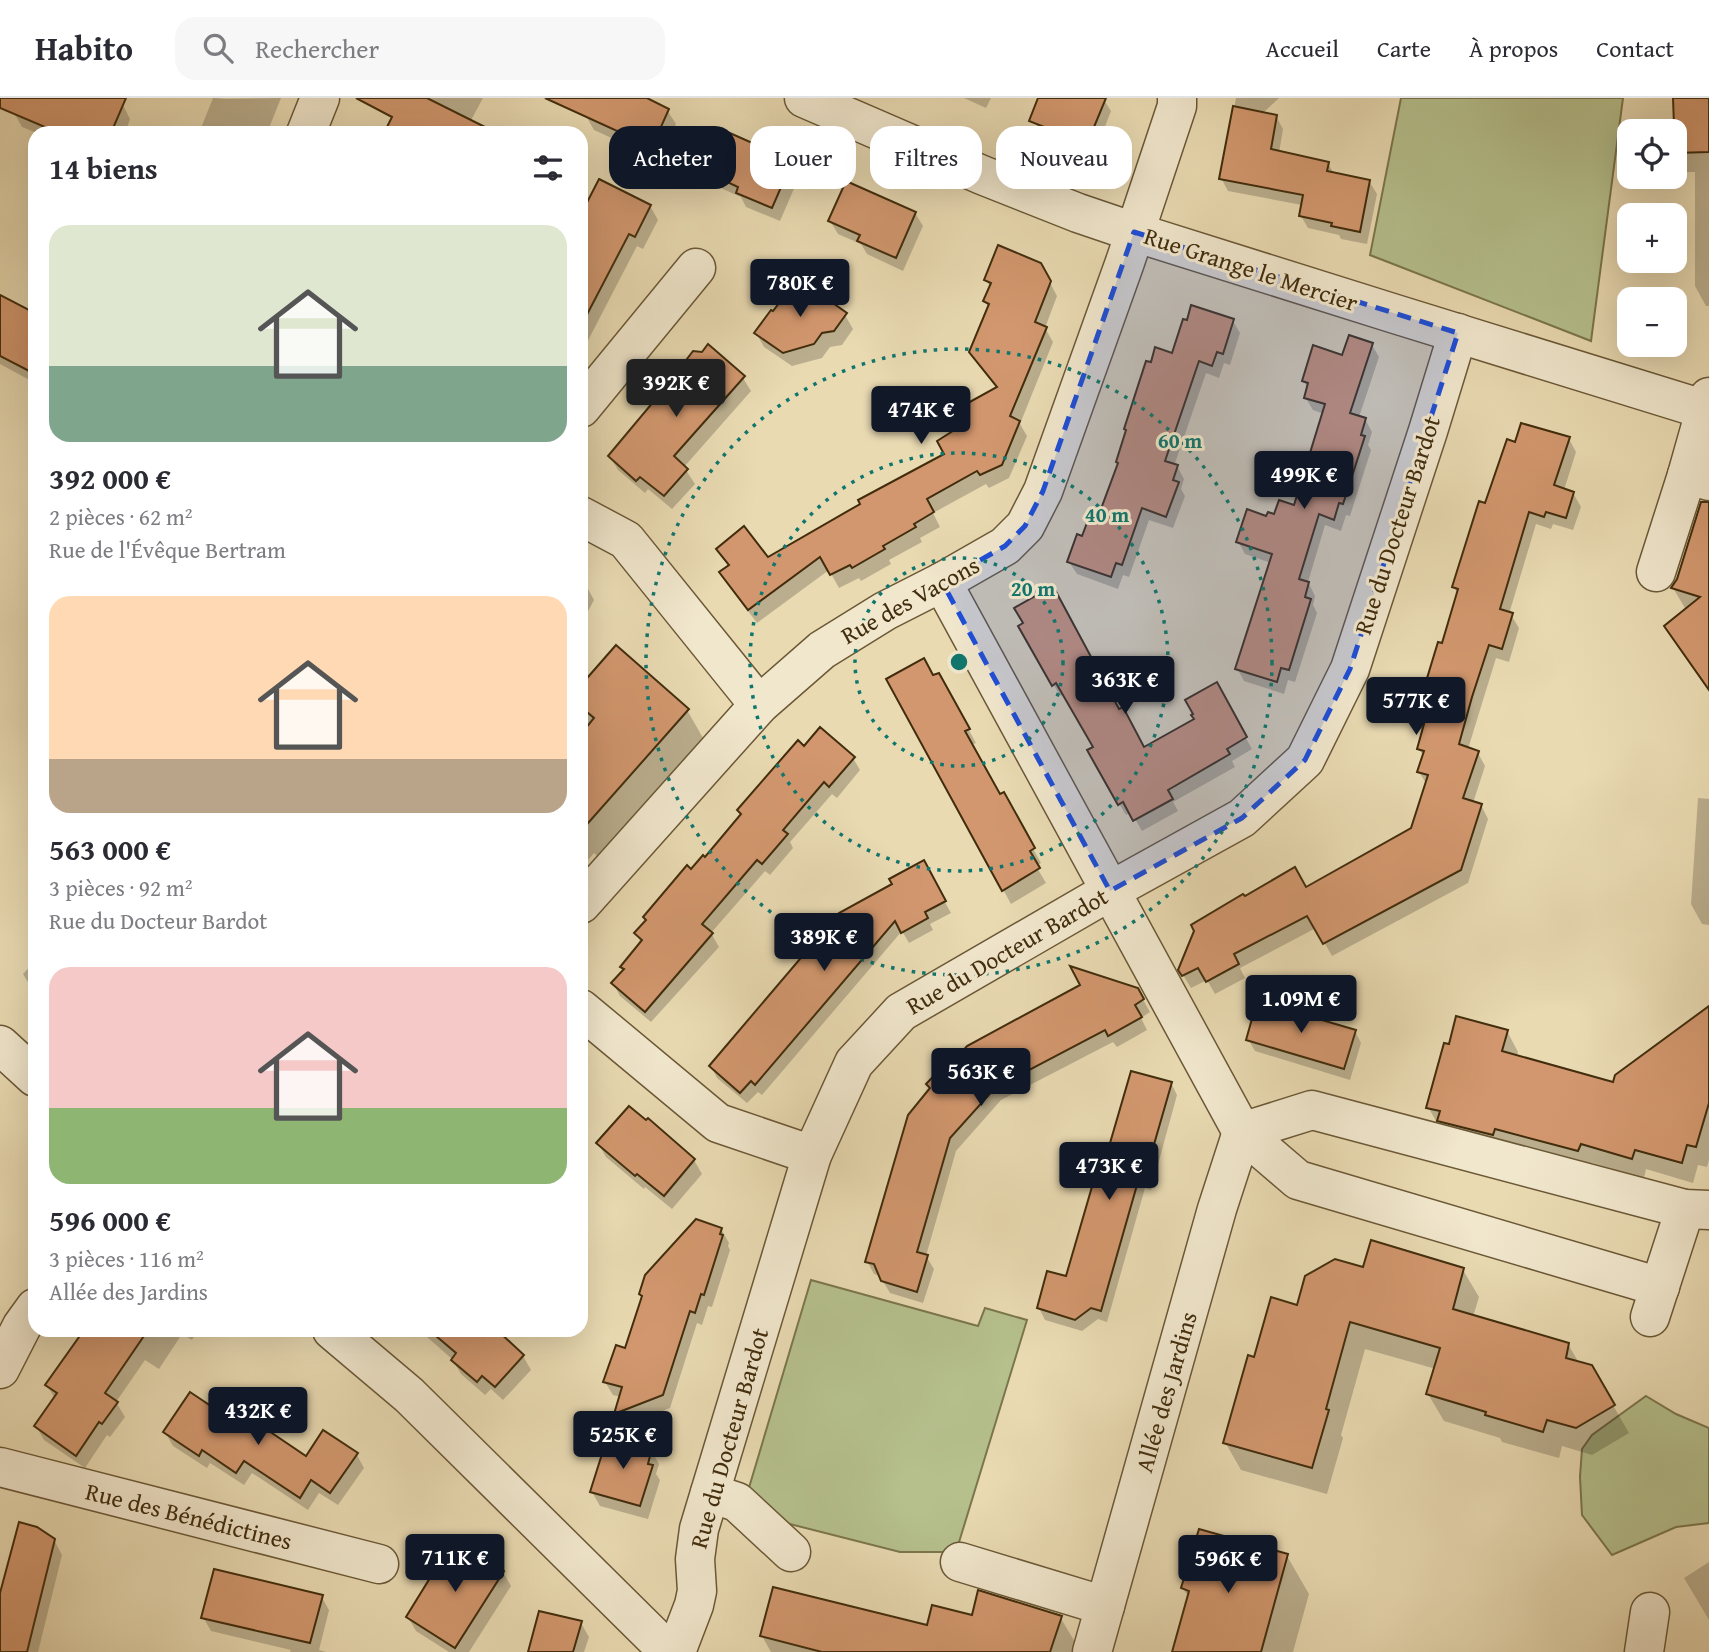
<!DOCTYPE html>
<html lang="fr">
<meta charset="utf-8">
<style>
body{margin:0;font-family:"Gentium Book Plus",serif;background:#f7f7f7;color:#2b2b33;height:100vh;display:flex;flex-direction:column;font-size:26px;white-space:nowrap}
*{box-sizing:border-box;margin:0}
p{font-size:23px;color:#7c7c81}
.icon{flex:none;width:38px;height:38px;fill:none;stroke:currentColor;stroke-width:2;stroke-linecap:round;stroke-linejoin:round}
.map{position:relative;flex:1;overflow:hidden}
.panel{position:absolute;left:28px;top:28px;width:560px;height:1211px;display:flex;flex-direction:column;background:#fff;border-radius:21px;box-shadow:0 7px 28px #0002}
.panel>*{flex:none}
.banner{position:absolute;left:609px;top:28px;width:665px;height:63px;display:flex;gap:14px}
.tools{position:absolute;left:1617px;top:21px;display:grid;gap:14px}
.tools a{display:grid;place-items:center;width:70px;height:70px;border-radius:14px;background:#fff;box-shadow:0 7px 28px #0002;font-size:35px}
.price{position:absolute;translate:-50% -60px;padding:0 16px;border-radius:7px;background:#111827;color:#fff;font-size:23px;line-height:46px;filter:drop-shadow(0 2px 4px #0008)}
.price::after{content:'';position:absolute;left:50%;top:42px;width:21px;height:16px;margin-left:-10px;background:inherit;clip-path:polygon(0 0,100% 0,50% 100%)}
.price.active{background:#222;color:#fff}
ul{padding:0;list-style:none}
li{display:grid;align-content:center;gap:14px;height:371px;padding:0 21px}
li span{display:grid;place-items:center;height:217px;border-radius:21px;color:#555}
li>.icon{margin-inline-start:auto}
span .icon{width:126px;height:126px;fill:#fffc;stroke-width:1}
li b{font-size:30px}
h2{display:flex;justify-content:space-between;align-items:center;height:84px;padding:0 21px;font-size:30px}
.tag{padding:0 24px;border-radius:21px;background:#fff;box-shadow:0 7px 28px #0002;font-size:24px;line-height:63px}
.tag.active{background:#111827;color:#fff}
header{display:flex;align-items:center;gap:42px;box-sizing:border-box;height:98px;padding:0 35px;background:#fff;border-bottom:2px solid #e1e1e2}
header strong{font-size:33px}
nav{display:flex;gap:38px;margin-inline-start:auto;font-size:24px}
.search{width:490px;height:63px;background:#f7f7f7;display:flex;align-items:center;gap:18px;box-sizing:border-box;padding:0 24px;border-radius:21px;color:#7c7c81;font-size:26px}
.map>svg:first-child{display:block}
.green{fill:#b5c08d;stroke:#7b764d;stroke-width:2}
.shadow{fill:#0003}
.building{fill:#d2976e;stroke:#412d0d;stroke-width:2}
.lines{fill:none;stroke-linecap:round;stroke-linejoin:round}
.minor-casing{stroke:#6b5836;stroke-width:41}
.minor{stroke:#f1e7cd;stroke-width:38}
.marked{fill:#1d4ed8;fill-opacity:0.2;stroke:#1d4ed8;stroke-width:5;stroke-dasharray:14 9;stroke-linejoin:round}
.ring{fill:none;stroke:#0f766e;stroke-width:3.5;stroke-dasharray:3.5 7}
.labels{text-anchor:middle;dominant-baseline:central;stroke-width:6;stroke-linejoin:round;paint-order:stroke}
.street-label{font-size:24px;fill:#412d0d;stroke:#f1e7cd}
.centre{fill:#0f766e;stroke:#f1e7cd;stroke-width:3.5}
.ring-label{font-size:21px;text-anchor:middle;font-weight:bold;fill:#0f766e;stroke:#f1e7cd;stroke-width:6;stroke-linejoin:round;paint-order:stroke}
</style>
<header>
<strong>Habito</strong>
<div class="search"><svg class="icon" aria-label="search" viewBox="0 0 24 24"><circle cx="10" cy="10" r="6"/><path d="M15 15l6 6"/></svg>Rechercher</div>
<nav><a>Accueil</a><a>Carte</a><a>À propos</a><a>Contact</a></nav>
</header>
<div class="map">
<svg width="1709" height="1554" viewBox="0 0 1709 1554">
<rect width="100%" height="100%" fill="#e9dab2"/>
<filter id="stains"><feTurbulence type="fractalNoise" baseFrequency=".00286" numOctaves="4"/><feColorMatrix values="0 0 0 0 .2 0 0 0 0 .09 0 0 0 0 .02 0 0 0 .5 -.17"/></filter>
<radialGradient id="worn" r=".72"><stop offset=".6" stop-color="#630" stop-opacity="0"/><stop offset="1" stop-color="#630" stop-opacity=".3"/></radialGradient>
<g class="green">
<polygon points="1401,0 1623,0 1591,243 1370,157"/>
<polygon points="811,1182 978,1228 985,1210 1027,1222 956,1454 900,1454 778,1423 748,1393"/>
<polygon points="1646,1298 1676,1316 1709,1330 1709,1425 1676,1429 1612,1457 1582,1417 1580,1379 1582,1351 1592,1337"/>
</g>
<g class="shadow">
<polygon points="21,0 105,0 123,7 130,21 125,35 37,35 22,29 14,15"/>
<polygon points="213,0 226,1 281,0 267,35 199,35"/>
<polygon points="392,0 483,0 464,35 386,35 393,21 390,17"/>
<polygon points="594,0 648,0 650,4 667,12 676,26 660,62 594,32 586,18"/>
<polygon points="964,0 991,0 986,10"/>
<polygon points="1045,0 1101,0 1104,2 1111,13 1094,57 1042,36 1035,24"/>
<polygon points="1236,0 1279,0 1263,15 1276,18 1283,31 1279,55 1328,65 1334,76 1369,83 1377,96 1367,146 1341,141 1339,137 1308,130 1301,118 1302,107 1228,93 1221,80"/>
<polygon points="1674,0 1709,0 1709,208 1706,208 1695,188 1695,74 1687,74 1675,54"/>
<polygon points="756,48 764,62 788,72 796,86 780,123 746,109 741,99 716,88 708,74"/>
<polygon points="650,108 658,122 643,151 637,148 581,256 581,120"/>
<polygon points="915,115 923,128 903,173 867,156 861,146 838,136 830,123"/>
<polygon points="1048,181 1057,198 1045,230 1053,244 1020,326 1027,338 1009,380 989,390 986,386 933,415 940,429 920,440 922,444 889,462 891,466 861,483 859,480 839,490 829,472 757,525 729,488 721,475 729,469 718,451 768,461 947,357 959,332 997,291 979,268 971,254 989,210 985,203 991,190 986,182"/>
<polygon points="0,199 35,218 35,285 0,266"/>
<polygon points="845,217 853,231 842,247 830,249 822,260 792,268 764,249 756,235"/>
<polygon points="1233,223 1240,235 1230,267 1224,265 1219,280 1206,275 1174,368 1177,368 1184,381 1181,391 1185,398 1173,430 1149,422 1129,479 1123,477 1118,491 1077,476 1069,464 1083,440 1099,422 1152,266 1173,257"/>
<polygon points="1372,247 1379,259 1359,319 1365,321 1372,334 1368,347 1371,352 1350,418 1346,417 1341,433 1325,427 1308,484 1315,498 1313,507 1317,515 1295,584 1288,582 1284,596 1244,583 1237,570 1271,465 1245,456 1238,443 1267,420 1275,418 1295,409 1324,316 1313,312 1305,299 1308,291 1304,283 1343,259"/>
<polygon points="743,280 751,293 684,369 695,386 672,411 648,391 645,395 618,372 610,359"/>
<polygon points="1569,341 1576,354 1564,392 1573,395 1581,409 1573,432 1553,426 1551,431 1536,426 1509,516 1511,517 1519,530 1509,564 1496,560 1468,651 1478,655 1485,668 1473,705 1481,707 1488,721 1468,785 1332,858 1316,830 1240,870 1245,880 1215,896 1207,882 1191,890 1180,872 1244,800 1306,791 1413,731 1427,687 1419,674 1424,659 1419,651 1423,635 1416,623 1443,548 1458,496 1454,489 1486,407 1516,346"/>
<polygon points="1709,417 1709,593 1678,549 1666,528 1688,511 1685,510 1673,490"/>
<polygon points="581,486 587,489 594,502 581,526"/>
<polygon points="1021,529 1119,613 1144,651 1196,622 1216,587 1252,651 1232,663 1235,669 1173,704 1178,713 1142,733 1131,714 1126,717 1120,707 1131,701 1095,649 1064,596 1060,598"/>
<polygon points="938,577 976,645 971,647 1000,699 1003,697 1041,765 1036,768 1046,785 1011,806 888,582 933,579"/>
<polygon points="581,590 687,612 703,640 598,759 594,755 581,770 581,629 586,623 581,614"/>
<polygon points="804,650 853,660 860,672 837,700 832,696 790,744 793,750 770,777 765,773 711,835 719,849 651,924 620,898 613,885 624,873 622,869 641,845 636,836"/>
<polygon points="1698,700 1709,701 1709,827 1702,826 1691,806"/>
<polygon points="923,765 951,815 930,826 933,832 909,845 902,833 762,997 758,994 747,1005 717,980 711,968 894,787"/>
<polygon points="35,863 35,896 23,876"/>
<polygon points="1137,891 1150,914 1141,920 1147,932 1117,949 1113,944 1001,1002 956,1053 926,1158 934,1171 923,1205 890,1195 880,1178 874,1176 867,1163 949,971"/>
<polygon points="1709,911 1709,1062 1707,1069 1698,1067 1693,1085 1646,1071 1644,1080 1592,1065 1590,1073 1440,1030 1428,1009 1507,933 1518,954 1517,959 1614,986"/>
<polygon points="1355,933 1361,945 1350,982 1255,953 1248,941"/>
<polygon points="1171,985 1177,997 1151,1092 1145,1090 1107,1224 1098,1221 1082,1233 1045,1222 1039,1210 1067,1180 1103,1078"/>
<polygon points="648,1022 694,1062 702,1076 672,1111 645,1089 644,1091 606,1059 598,1045 646,1025"/>
<polygon points="721,1131 729,1145 728,1148 730,1152 712,1209 708,1208 702,1227 697,1225 670,1310 623,1329 616,1316 621,1299 613,1297 605,1284 626,1252 643,1201 641,1196"/>
<polygon points="1364,1172 1463,1172 1479,1199 1473,1219 1568,1246 1579,1265 1591,1269 1629,1335 1592,1357 1562,1348 1559,1360 1502,1344 1500,1340 1444,1323 1428,1296 1436,1271 1365,1251 1341,1337 1343,1340 1327,1396 1241,1372 1225,1344 1255,1261 1298,1209"/>
<polygon points="111,1232 198,1232 192,1242 182,1236 159,1271 145,1262 116,1304 125,1319 110,1339 107,1337 85,1370 44,1342 36,1328 55,1301 47,1287"/>
<polygon points="419,1232 494,1232 523,1258 531,1272 503,1302 491,1291 485,1297 461,1276 452,1261"/>
<polygon points="226,1320 306,1360 357,1357 364,1370 338,1407 319,1395 308,1412 252,1375 244,1387 210,1365 207,1370 173,1348 165,1334"/>
<polygon points="651,1352 659,1366 656,1376 660,1382 648,1421 600,1408 592,1394"/>
<polygon points="54,1442 62,1457 38,1554 0,1554 0,1505"/>
<polygon points="1287,1458 1309,1496 1293,1554 1174,1554 1189,1500 1183,1490"/>
<polygon points="1709,1464 1709,1522 1684,1480"/>
<polygon points="503,1474 511,1488 469,1554 449,1554 416,1533 408,1519"/>
<polygon points="321,1498 329,1512 319,1552 326,1554 290,1554 291,1552 211,1533 203,1519"/>
<polygon points="973,1519 1060,1519 1081,1554 771,1554 762,1538 928,1529"/>
<polygon points="581,1525 589,1539 584,1554 530,1554"/>
</g>
<g class="building">
<polygon points="0,0 126,0 111,35 59,35 0,10"/>
<polygon points="356,0 427,0 497,35 384,35 392,19"/>
<polygon points="545,0 647,0 669,11 652,49"/>
<polygon points="1038,0 1106,0 1087,46 1029,23"/>
<polygon points="1673,0 1709,0 1709,54 1675,55"/>
<polygon points="1233,8 1277,17 1271,51 1329,64 1327,73 1370,82 1360,134 1331,128 1332,125 1299,118 1303,97 1219,81"/>
<polygon points="723,32 757,47 754,56 789,71 772,110 736,95 738,89 706,74"/>
<polygon points="599,81 651,107 635,139 629,136 581,228 581,116"/>
<polygon points="846,83 916,114 896,160 857,143 860,137 828,123"/>
<polygon points="998,147 1041,165 1051,183 1035,224 1047,229 1010,318 1020,323 1002,367 980,377 977,373 927,401 934,414 914,426 916,429 883,448 885,451 852,470 850,467 830,477 820,459 748,512 719,474 729,467 716,451 744,428 768,459 860,406 858,402 944,356 937,343 956,331 948,316 997,289 969,254 989,206 983,203 991,185 984,182"/>
<polygon points="803,184 847,215 834,233 822,235 814,246 783,255 754,235 771,212 773,213 792,188"/>
<polygon points="0,197 35,215 35,276 0,258"/>
<polygon points="1191,207 1234,221 1223,256 1217,254 1212,268 1199,263 1165,363 1178,367 1173,382 1179,384 1166,419 1142,410 1122,467 1116,465 1111,479 1067,464 1077,436 1082,438 1090,417 1098,419 1118,365 1116,364 1126,332 1124,331 1146,263 1151,264 1155,249 1172,255 1183,221 1187,222"/>
<polygon points="1349,237 1373,245 1350,315 1366,320 1361,337 1365,338 1343,406 1339,405 1334,422 1319,416 1299,481 1309,484 1305,499 1311,501 1289,572 1281,570 1277,584 1235,571 1272,456 1236,444 1247,411 1266,418 1268,414 1274,416 1279,402 1294,407 1325,306 1304,300 1308,285 1302,283 1313,247 1342,257"/>
<polygon points="708,246 745,278 674,358 688,371 664,398 640,379 636,383 608,358 665,290 693,253 702,254"/>
<polygon points="1521,325 1570,339 1554,387 1574,394 1566,420 1546,414 1544,419 1529,414 1500,511 1513,515 1502,551 1489,547 1472,599 1459,646 1479,653 1463,700 1482,706 1461,772 1323,846 1307,818 1234,856 1239,866 1206,884 1198,870 1182,878 1178,872 1194,833 1191,827 1243,796 1245,798 1295,769 1306,789 1411,730 1428,677 1417,674 1424,653 1417,651 1424,626 1414,623 1438,544 1442,545 1458,491 1452,489 1479,403 1485,405 1507,341 1515,344"/>
<polygon points="1701,404 1709,404 1709,592 1664,528 1700,499 1671,490 1677,481"/>
<polygon points="1053,488 1119,611 1123,609 1144,649 1194,621 1191,617 1193,616 1185,602 1217,584 1247,639 1227,651 1230,656 1168,692 1173,701 1133,723 1123,704 1118,707 1087,652 1093,649 1056,585 1052,588 1018,528 1023,525 1014,510"/>
<polygon points="616,547 689,611 581,733 581,636 594,620 581,609 581,587"/>
<polygon points="924,560 933,577 939,575 970,631 965,633 1000,696 1004,694 1035,750 1030,753 1040,770 1002,793 886,581"/>
<polygon points="820,629 855,659 829,689 824,684 783,732 788,736 762,766 757,762 702,826 713,835 645,914 611,885 624,871 620,869 642,842 634,835 646,822 643,819 687,767 691,771 703,757 705,759 741,716 737,712 798,642 804,648"/>
<polygon points="924,762 946,803 925,814 928,820 901,835 895,823 755,987 751,983 740,995 709,968 839,815 892,786 889,781"/>
<polygon points="1070,868 1138,890 1144,901 1135,907 1142,919 1108,938 1105,932 995,990 950,1040 917,1154 928,1157 917,1194 881,1183 874,1166 865,1164 908,1017 930,990 926,986 945,966 949,969 967,948 1080,887"/>
<polygon points="1257,903 1356,932 1344,971 1246,942"/>
<polygon points="1709,908 1709,1005 1696,1049 1687,1047 1682,1065 1635,1052 1632,1061 1581,1046 1578,1053 1495,1031 1493,1037 1437,1023 1440,1013 1426,1010 1444,945 1449,946 1456,918 1508,932 1502,953 1613,984 1615,977"/>
<polygon points="1131,973 1172,984 1144,1081 1139,1080 1101,1213 1091,1210 1075,1222 1037,1210 1047,1173 1066,1178 1096,1075 1101,1076"/>
<polygon points="629,1008 646,1022 648,1020 695,1061 664,1098 637,1076 635,1078 596,1045"/>
<polygon points="696,1121 722,1130 720,1136 723,1137 704,1197 701,1196 695,1215 690,1213 663,1297 614,1316 622,1289 603,1284 616,1247 625,1250 642,1198 639,1196 645,1177"/>
<polygon points="1371,1142 1464,1170 1453,1211 1569,1245 1566,1260 1592,1267 1615,1307 1576,1330 1547,1322 1543,1334 1485,1317 1486,1314 1426,1296 1440,1250 1350,1224 1326,1311 1329,1312 1312,1370 1223,1345 1248,1257 1254,1259 1271,1199 1297,1207 1305,1178 1335,1161 1363,1169"/>
<polygon points="84,1232 148,1232 105,1295 118,1304 102,1326 99,1324 76,1358 34,1328 57,1295 45,1287"/>
<polygon points="429,1232 497,1232 524,1257 495,1289 482,1278 477,1284 451,1262 456,1255"/>
<polygon points="190,1294 226,1318 232,1308 306,1358 323,1332 358,1355 330,1395 311,1382 300,1400 244,1363 236,1375 202,1352 199,1358 163,1334"/>
<polygon points="608,1337 652,1350 648,1366 653,1367 640,1408 590,1394"/>
<polygon points="19,1424 37,1429 55,1441 27,1554 0,1554 0,1495"/>
<polygon points="1199,1431 1288,1456 1261,1554 1172,1554 1189,1493 1181,1490"/>
<polygon points="454,1441 504,1473 455,1550 406,1519"/>
<polygon points="214,1471 323,1497 310,1545 201,1520"/>
<polygon points="773,1489 927,1527 932,1507 972,1517 978,1492 1062,1518 1050,1554 822,1554 760,1538"/>
<polygon points="539,1513 582,1523 573,1554 528,1554"/>
</g>
<g class="lines">
<g class="minor-casing">
<g id="minor">
<polyline points="804,0 982,77 1078,115 1134,134 1392,215 1709,313"/>
<polyline points="306,35 320,0"/>
<polyline points="1709,299 1687,377 1709,383"/>
<polyline points="581,310 696,170"/>
<polyline points="581,418 626,442 759,607"/>
<polyline points="1656,474 1687,377"/>
<polyline points="942,484 1242,1034 1298,1082 1660,1189"/>
<polyline points="581,806 759,607 822,552 885,513 942,484 1005,448 1025,428 1043,393 1125,164 1177,8 1177,0"/>
<polyline points="581,911 718,1025 812,1057"/>
<polyline points="0,947 35,979"/>
<polyline points="1242,1034 1312,1012 1685,1111 1709,1112"/>
<polyline points="1650,1219 1685,1111"/>
<polyline points="332,1232 409,1297 669,1554"/>
<polyline points="0,1271 22,1228 35,1210"/>
<polyline points="0,1369 379,1466"/>
<polyline points="710,1395 737,1404 791,1454"/>
<polyline points="960,1464 1105,1508"/>
<polyline points="676,1554 694,1507 697,1493 695,1461 699,1431 812,1057 854,965 901,914 1110,793 1242,720 1305,662 1350,571 1428,333 1458,235"/>
<polyline points="1092,1554 1217,1111 1242,1034"/>
<polyline points="1644,1554 1650,1514"/>
</g>
</g>
<use href="#minor" class="minor"/>
</g>
<path class="marked" d="M1134,134L1458,235L1350,571L1305,662L1242,720L1110,793L942,484L1005,448L1025,428L1043,393Z"/>
<g class="ring">
<circle cx="959" cy="564" r="104"/>
<circle cx="959" cy="564" r="209"/>
<circle cx="959" cy="564" r="313"/>
</g>
<g class="labels">
<g class="street-label">
<text transform="translate(1251 171) rotate(18)">Rue Grange le Mercier</text>
<text transform="translate(1397 427) rotate(-72)">Rue du Docteur Bardot</text>
<text transform="translate(910 502) rotate(-29)">Rue des Vacons</text>
<text transform="translate(1007 853) rotate(-30)">Rue du Docteur Bardot</text>
<text transform="translate(1166 1294) rotate(-74)">Allée des Jardins</text>
<text transform="translate(729 1340) rotate(-74)">Rue du Docteur Bardot</text>
<text transform="translate(189 1418) rotate(14)">Rue des Bénédictines</text>
</g>
</g>
<circle cx="959" cy="564" r="10" class="centre"/>
<g class="ring-label">
<text x="1180" y="350">60 m</text>
<text x="1107" y="424">40 m</text>
<text x="1033" y="498">20 m</text>
</g>
<rect width="100%" height="100%" filter="url(#stains)"/>
<rect width="100%" height="100%" fill="url(#worn)"/>
</svg>
<div class="tools">
<a><svg class="icon" aria-label="locate" viewBox="0 0 24 24"><circle cx="12" cy="12" r="6"/><path d="M12 2v4M12 18v4M2 12h4M18 12h4"/></svg></a>
<a>+</a>
<a>−</a>
</div>
<b class="price" style="left:800px;top:221px">780K €</b>
<b class="price active" style="left:676px;top:321px">392K €</b>
<b class="price" style="left:921px;top:348px">474K €</b>
<b class="price" style="left:1304px;top:413px">499K €</b>
<b class="price" style="left:1125px;top:618px">363K €</b>
<b class="price" style="left:1416px;top:639px">577K €</b>
<b class="price" style="left:824px;top:875px">389K €</b>
<b class="price" style="left:1301px;top:937px">1.09M €</b>
<b class="price" style="left:981px;top:1010px">563K €</b>
<b class="price" style="left:1109px;top:1104px">473K €</b>
<b class="price" style="left:258px;top:1349px">432K €</b>
<b class="price" style="left:623px;top:1373px">525K €</b>
<b class="price" style="left:455px;top:1496px">711K €</b>
<b class="price" style="left:1228px;top:1497px">596K €</b>
<div class="banner">
<a class="tag active">Acheter</a>
<a class="tag">Louer</a>
<a class="tag">Filtres</a>
<a class="tag">Nouveau</a>
</div>
<section class="panel">
<h2>14 biens<svg class="icon" aria-label="filters" viewBox="0 0 24 24"><path d="M4 7h16M4 17h16"/><circle cx="9" cy="7" r="2"/><circle cx="15" cy="17" r="2"/></svg></h2>
<ul>
<li><span style="background:linear-gradient(#dfe7d0 65%,#7fa58c 0)"><svg class="icon" aria-label="home" viewBox="0 0 24 24"><path d="M3 11l9-7 9 7M6 9v11h12V9"/></svg></span><div><b>392 000 €</b><p>2 pièces · 62 m²</p><p>Rue de l'Évêque Bertram</p></div></li>
<li><span style="background:linear-gradient(#ffd9b3 75%,#b9a48a 0)"><svg class="icon" aria-label="home" viewBox="0 0 24 24"><path d="M3 11l9-7 9 7M6 9v11h12V9"/></svg></span><div><b>563 000 €</b><p>3 pièces · 92 m²</p><p>Rue du Docteur Bardot</p></div></li>
<li><span style="background:linear-gradient(#f6c9c9 65%,#8fb573 0)"><svg class="icon" aria-label="home" viewBox="0 0 24 24"><path d="M3 11l9-7 9 7M6 9v11h12V9"/></svg></span><div><b>596 000 €</b><p>3 pièces · 116 m²</p><p>Allée des Jardins</p></div></li>
</ul>
</section>
</div>
